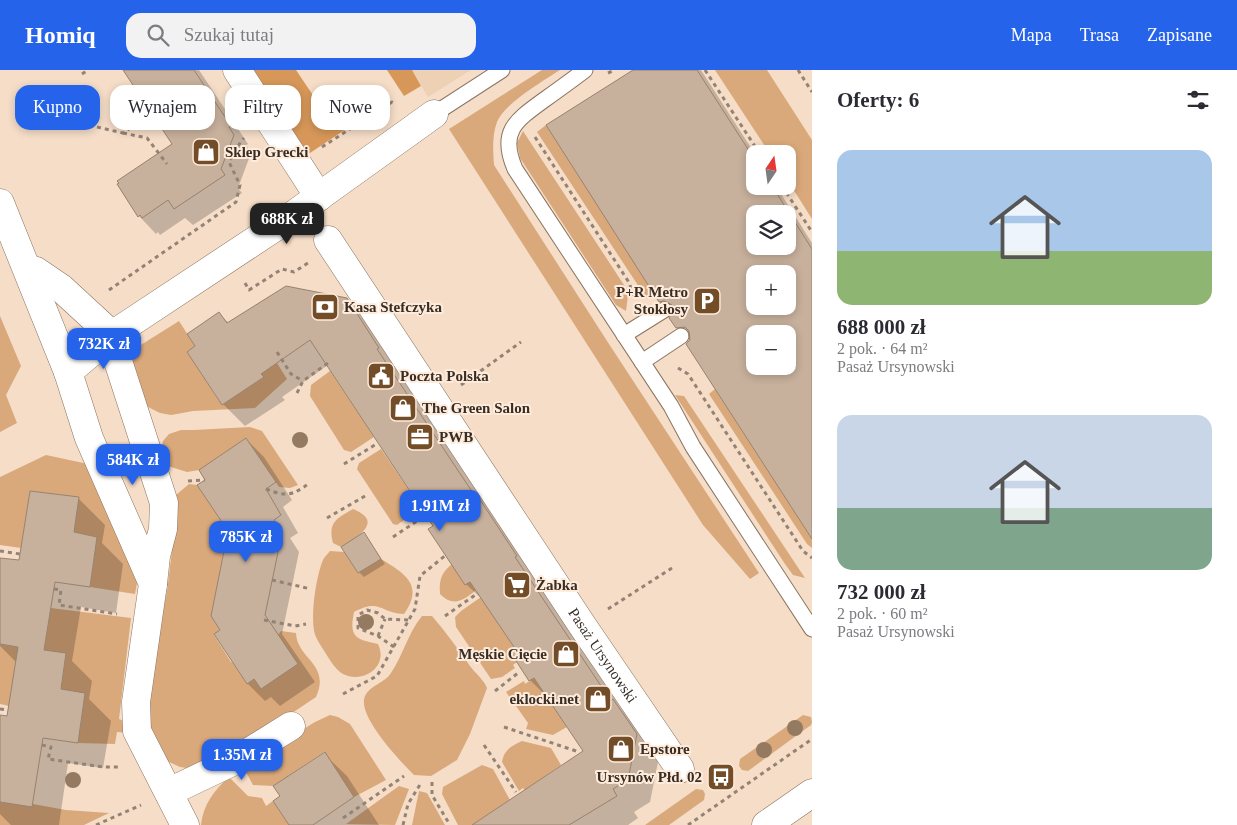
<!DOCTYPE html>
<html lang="pl">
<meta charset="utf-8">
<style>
body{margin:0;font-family:"Times New Roman",serif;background:#f2f2f3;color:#2b2b33;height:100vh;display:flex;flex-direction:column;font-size:19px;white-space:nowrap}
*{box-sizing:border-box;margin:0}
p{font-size:16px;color:#7c7c81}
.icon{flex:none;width:28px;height:28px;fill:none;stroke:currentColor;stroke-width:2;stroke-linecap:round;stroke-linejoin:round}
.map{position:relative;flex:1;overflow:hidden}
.side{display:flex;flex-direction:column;background:#fff;width:425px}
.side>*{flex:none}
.guide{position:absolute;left:15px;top:15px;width:475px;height:45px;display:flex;gap:10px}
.needle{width:32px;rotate:13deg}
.controls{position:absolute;left:746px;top:75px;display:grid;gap:10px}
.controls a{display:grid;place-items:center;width:50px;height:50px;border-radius:10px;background:#fff;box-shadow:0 2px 8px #0003;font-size:25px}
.price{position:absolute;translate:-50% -42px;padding:0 11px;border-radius:10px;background:#2563eb;color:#fff;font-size:16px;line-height:32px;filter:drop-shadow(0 1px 2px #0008)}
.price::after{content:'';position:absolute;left:50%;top:30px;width:15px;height:11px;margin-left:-8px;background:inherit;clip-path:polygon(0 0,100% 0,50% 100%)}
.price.current{background:#222;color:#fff}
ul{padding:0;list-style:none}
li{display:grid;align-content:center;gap:10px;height:265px;padding:0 25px}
li span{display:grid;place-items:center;height:155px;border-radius:15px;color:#555}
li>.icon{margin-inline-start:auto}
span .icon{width:90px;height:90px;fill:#fffc;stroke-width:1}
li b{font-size:21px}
h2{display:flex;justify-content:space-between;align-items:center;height:60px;padding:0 25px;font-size:21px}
.pill{padding:0 18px;border-radius:15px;background:#fff;box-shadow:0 2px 8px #0003;font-size:18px;line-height:45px}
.pill.current{background:#2563eb;color:#fff}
header{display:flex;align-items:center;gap:30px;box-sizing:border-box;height:70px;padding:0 25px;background:#2563eb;color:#fff}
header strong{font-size:24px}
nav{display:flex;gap:28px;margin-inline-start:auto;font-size:18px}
.search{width:350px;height:45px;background:#f2f2f3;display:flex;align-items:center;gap:12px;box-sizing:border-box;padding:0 18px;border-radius:15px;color:#7c7c81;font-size:19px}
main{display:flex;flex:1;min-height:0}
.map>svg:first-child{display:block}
.built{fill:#eed0b5}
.green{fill:#daa97b}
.forest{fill:#d79758}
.shadow{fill:#0003;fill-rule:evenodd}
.building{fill:#c7b09c;stroke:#98826e;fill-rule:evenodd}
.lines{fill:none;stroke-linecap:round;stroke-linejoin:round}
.lane-casing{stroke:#8a7561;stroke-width:17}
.street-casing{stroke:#8a7561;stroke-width:29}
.secondary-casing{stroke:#8a7561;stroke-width:29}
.path{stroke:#948375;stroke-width:3;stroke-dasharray:4 4;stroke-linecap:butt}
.lane{stroke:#fff;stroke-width:15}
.street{stroke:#fff;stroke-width:28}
.secondary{stroke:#fff;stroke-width:28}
.tree{fill:#937a61}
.labels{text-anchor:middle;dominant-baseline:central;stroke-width:4;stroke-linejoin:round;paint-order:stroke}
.poi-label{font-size:15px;font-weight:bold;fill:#372d25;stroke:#ffebda;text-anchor:start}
.street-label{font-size:15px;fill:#372d25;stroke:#ffebda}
</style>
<header>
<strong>Homiq</strong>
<div class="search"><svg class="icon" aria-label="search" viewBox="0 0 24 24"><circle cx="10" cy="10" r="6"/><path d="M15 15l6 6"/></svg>Szukaj tutaj</div>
<nav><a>Mapa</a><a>Trasa</a><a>Zapisane</a></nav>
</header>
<main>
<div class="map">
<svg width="812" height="755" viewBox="0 0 812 755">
<rect width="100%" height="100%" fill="#f5ddc7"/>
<polygon class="built" points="412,0 471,0 428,27"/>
<g class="green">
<path d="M542,0H560C543,11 504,34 497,52C492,65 493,81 494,95L609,274L759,503L750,509L703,455L449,59Z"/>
<polygon points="715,0 767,0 812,70 812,149 788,111 788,84 770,84"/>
<polygon points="546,55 655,225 647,229 537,62"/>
<polygon points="523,61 626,218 628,225 626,241 616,235 520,88 517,73"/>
<polygon points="0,246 21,296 6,325 17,353 0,362"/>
<polygon points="179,251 195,276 187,282 219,331 238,324 263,308 261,304 277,293 287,309 255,338 193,341 171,345 160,343 148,337 138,326 128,290 136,278"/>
<polygon points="330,301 374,367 351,382 344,380 310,326 311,315"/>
<polygon points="715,319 812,469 812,478 807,474 709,324"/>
<polygon points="675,325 684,326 805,508 793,505 785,494"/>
<polygon points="250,357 262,361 298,415 290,418 279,417 246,368 199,400 187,402 168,396 163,390 161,381 163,371 169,364 181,360 194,360"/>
<polygon points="381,379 421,438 397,455 393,454 357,399 359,393"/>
<polygon points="46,385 88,394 137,513 135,524 90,517 97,467 74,462 79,427 30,421 21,478 0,475 0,407"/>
<path d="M189,414L197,415L228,461L211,546L220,560L214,565L231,592H232L247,614L255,609L261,619L298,594L278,565L281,561L296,563C297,589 331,594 316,627L255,668L193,699L180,697L167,691L151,659L148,638L155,579L167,521L177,441L176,425Z"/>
<path d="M353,439C385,452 357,467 341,477L333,473C328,452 336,449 353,439Z"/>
<path d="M330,481L344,482L358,503L381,489C404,503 425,515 404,544C380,543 380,528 354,542C349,567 355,569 378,574C389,597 363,614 343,604C337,601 331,592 328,587C324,580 319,574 316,567C309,551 316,506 323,490C324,487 328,484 330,481Z"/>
<path d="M452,494L465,515L470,511L476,520C463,531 453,537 440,524C439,510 441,503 452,494Z"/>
<polygon points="481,527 514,577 509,580 517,592 513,595 515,598 502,607 491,609 456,557 455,547 461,541"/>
<polygon points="51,538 131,548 119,649 126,652 128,663 117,662 115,674 78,673 85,624 61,619 66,584 44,580"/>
<path d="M422,546H432C446,562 458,579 470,596C476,604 484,610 487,618L470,664L457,690L431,706L414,705C401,692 356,645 365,626C370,615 385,613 391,603C403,585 408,563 422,546Z"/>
<polygon points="0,574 18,577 9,636 0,634"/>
<polygon points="534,608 567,657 553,665 526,659 528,653 506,622 524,611 525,614"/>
<polygon points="330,645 338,647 350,654 386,710 354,727 324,682 273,716 253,715 246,702 252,691 315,652"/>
<polygon points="803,645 811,647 812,652 811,655 748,701 742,700 739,696 740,689"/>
<path d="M522,671L551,678L561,695L525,720L523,718L519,721L502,692C504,680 511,676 522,671Z"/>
<polygon points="482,695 493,699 510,730 472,755 458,755 442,724 443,717"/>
<path d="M229,707L248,726L262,728L266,736L273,731L289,755H201C203,735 214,720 229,707Z"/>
<polygon points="399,716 409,719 395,755 346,754"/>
<polygon points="696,719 703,720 705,724 704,730 669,755 645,755"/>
<polygon points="419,721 427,723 445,755 412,755"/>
<polygon points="0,732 32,736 33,734 66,740 109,743 84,755 0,755"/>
</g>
<g class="forest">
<polygon points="249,0 296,0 333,55 349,45 353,52 352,55 307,85"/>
<polygon points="387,0 412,0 421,16 404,26"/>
</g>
<g class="shadow">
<polygon points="124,0 199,0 248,74 246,75 251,83 238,118 242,123 193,155 185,148 160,165 158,162 156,164 139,146 118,115 173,74"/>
<path d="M635,0H701L755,84V116H776L812,173V467L690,271L677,257L673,244L660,231ZM755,144H788V176H755ZM755,204H788V236H755ZM755,264H788V296H755Z"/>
<polygon points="346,229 369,252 400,301 398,302 622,640 635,653 659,687 650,732 634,742 638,748 628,755 474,755 585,681 552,632 530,610 511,581 516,577 488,535 466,514 434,456 328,295 282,327 285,330 245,356 223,334 197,276 219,244 229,253"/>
<polygon points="246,369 264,387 292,430 283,437 298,463 290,468 299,482 282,564 315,612 280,636 271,627 265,631 248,614 216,565 222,561 229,460 207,410"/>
<polygon points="79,429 105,455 102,473 123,494 116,543 81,537 72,591 92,611 89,629 111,651 103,698 68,693 59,755 11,755 0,744 0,647 8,648 17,593 0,576 0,489 20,492"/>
<polygon points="364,464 385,494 364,507 359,502"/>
<polygon points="324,684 347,706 379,755 290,755"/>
</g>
<g class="building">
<polygon points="123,0 194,0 231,56 229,57 234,65 221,99 225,105 174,139 168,130 142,148 140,145 138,147 117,114 119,113 117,111 172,74"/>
<path d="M633,0H697L755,90V116H772L812,179V469L686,274L690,270L689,261L685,257L676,258L669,248L673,240L672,235L664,231L659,232L546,55ZM755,144H788V176H755ZM755,204H788V236H755ZM755,264H788V296H755Z"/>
<polygon points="286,216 347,228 379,278 377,279 473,423 475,422 517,486 515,487 611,631 613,629 637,664 628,710 613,719 617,726 569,755 472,755 583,681 534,608 529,611 509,580 514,577 470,512 465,515 428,459 433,456 310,270 261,304 264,307 222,335 187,282 195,276 187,264 219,242 227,253"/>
<polygon points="246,368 276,412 266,419 281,445 274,450 282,463 265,545 298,594 261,619 254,609 247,614 214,564 220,560 211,546 228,461 197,415 205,410 199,400"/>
<polygon points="30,421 79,427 74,462 97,467 90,517 55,512 44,580 66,583 61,619 85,623 78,673 43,668 32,737 0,732 0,645 7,646 18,577 0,574 0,488 19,490"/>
<polygon points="364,462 381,489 358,503 341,477"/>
<polygon points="325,682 354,727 313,755 289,755 273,731 280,726 273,716"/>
</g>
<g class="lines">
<g class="lane-casing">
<g id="lane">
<path d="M585,0C572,10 558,20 544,30C515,51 499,62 515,99L671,336L693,377L812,559"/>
<polyline points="434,44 502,0"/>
<polyline points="624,265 664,240"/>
<polyline points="642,292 681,266"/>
</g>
</g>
<g class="street-casing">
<g id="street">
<polyline points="237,0 319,127"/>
<polyline points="0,133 68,302 89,368 153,514 136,632 137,661 185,755"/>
<path id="s1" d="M328,170L582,555L680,699"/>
<polyline points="27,199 36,201 61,218 112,265 118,291 164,433 163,459 156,486 153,514"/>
<polyline points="68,302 112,265 289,148 434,44"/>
<polyline points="169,722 236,690 291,656"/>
</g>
</g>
<g class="secondary-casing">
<polyline id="secondary" points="766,755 812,723"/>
</g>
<g class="path">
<polyline points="705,0 760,84"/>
<polyline points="798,0 812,22"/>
<polyline points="608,3 615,0"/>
<polyline points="82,4 88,0"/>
<polyline points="97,57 123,63 151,44"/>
<polyline points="123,63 147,68 167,94"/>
<polyline points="535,67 630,214 632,230"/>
<polyline points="322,77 392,32 394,34"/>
<polyline points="782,116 812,162"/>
<polyline points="245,213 249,220 282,199 294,202 308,193"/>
<polyline points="109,220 236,132 240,115 229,92 241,71 244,68"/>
<polyline points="277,282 291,304 303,311"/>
<polyline points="678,298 688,304 803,481 812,488"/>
<polyline points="461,315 521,272"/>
<polyline points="297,323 303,311 328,293"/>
<polyline points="344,394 378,373"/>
<polyline points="188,411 205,410"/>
<path d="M266,419C287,427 291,426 310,413"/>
<polyline points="327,448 365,426"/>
<polyline points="393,467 426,445"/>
<polyline points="0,481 20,484"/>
<polyline points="272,510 311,519"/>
<polyline points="54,519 61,520 59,535 117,544"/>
<polyline points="608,539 672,498"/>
<polyline points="445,546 478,523"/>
<polyline points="264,550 295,556 306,554"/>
<polyline points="378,566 385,549"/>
<polyline points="394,577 378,566 358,558 358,545 367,540 378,543 385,549 409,550"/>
<polyline points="495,621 518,603"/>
<polyline points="343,624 377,606 415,539 420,506 446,485"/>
<polyline points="0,639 8,640"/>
<polyline points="504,657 579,682"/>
<polyline points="42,675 51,677 48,689 103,697 120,697"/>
<polyline points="484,675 516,722"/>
<polyline points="432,712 432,725 450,755"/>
<polyline points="343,748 404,706"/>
<polyline points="96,755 141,735"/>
<polyline points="403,755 408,734 421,713"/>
<polyline points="688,755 812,669"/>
</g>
<use href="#lane" class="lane"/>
<use href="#street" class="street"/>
<use href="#secondary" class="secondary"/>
</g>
<g class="tree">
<circle cx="300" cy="370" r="8"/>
<circle cx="366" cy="552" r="8"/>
<circle cx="795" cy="658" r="8"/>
<circle cx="764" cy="680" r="8"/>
<circle cx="73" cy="710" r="8"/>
</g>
<defs>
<g id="shop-square" transform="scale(1.4375)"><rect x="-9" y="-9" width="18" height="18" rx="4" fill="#724d28" stroke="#ffebda"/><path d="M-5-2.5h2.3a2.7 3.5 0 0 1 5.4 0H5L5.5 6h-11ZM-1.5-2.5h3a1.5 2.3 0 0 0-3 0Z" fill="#fff"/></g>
<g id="parking-square" transform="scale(1.4375)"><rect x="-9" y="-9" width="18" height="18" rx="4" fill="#724d28" stroke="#ffebda"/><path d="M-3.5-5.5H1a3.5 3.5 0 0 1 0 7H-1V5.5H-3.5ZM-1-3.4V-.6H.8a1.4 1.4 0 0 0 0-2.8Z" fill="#fff"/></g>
<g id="bank-square" transform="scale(1.4375)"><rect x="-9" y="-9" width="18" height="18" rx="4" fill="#724d28" stroke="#ffebda"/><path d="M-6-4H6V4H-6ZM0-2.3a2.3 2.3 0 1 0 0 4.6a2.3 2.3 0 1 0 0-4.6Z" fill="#fff"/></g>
<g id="civic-square" transform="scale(1.4375)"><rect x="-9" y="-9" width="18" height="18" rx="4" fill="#724d28" stroke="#ffebda"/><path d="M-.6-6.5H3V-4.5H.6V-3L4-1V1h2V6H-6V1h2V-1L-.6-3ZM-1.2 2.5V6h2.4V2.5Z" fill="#fff"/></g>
<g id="office-square" transform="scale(1.4375)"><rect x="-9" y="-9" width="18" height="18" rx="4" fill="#724d28" stroke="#ffebda"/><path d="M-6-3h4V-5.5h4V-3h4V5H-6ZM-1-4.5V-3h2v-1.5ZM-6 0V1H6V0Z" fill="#fff"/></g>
<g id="supermarket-square" transform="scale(1.4375)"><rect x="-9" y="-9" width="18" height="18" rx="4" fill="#724d28" stroke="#ffebda"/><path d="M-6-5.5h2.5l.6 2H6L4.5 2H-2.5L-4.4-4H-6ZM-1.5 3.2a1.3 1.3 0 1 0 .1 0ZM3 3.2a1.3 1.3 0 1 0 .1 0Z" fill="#fff"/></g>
<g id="bus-square" transform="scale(1.4375)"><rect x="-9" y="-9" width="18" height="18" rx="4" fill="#724d28" stroke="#ffebda"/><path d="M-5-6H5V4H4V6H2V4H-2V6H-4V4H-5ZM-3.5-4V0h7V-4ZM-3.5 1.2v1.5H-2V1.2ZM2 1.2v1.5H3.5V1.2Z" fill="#fff"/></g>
</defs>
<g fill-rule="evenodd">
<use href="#shop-square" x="206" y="82"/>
<use href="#parking-square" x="707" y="231"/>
<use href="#bank-square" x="325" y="237"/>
<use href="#civic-square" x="381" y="306"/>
<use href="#shop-square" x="403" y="338"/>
<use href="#office-square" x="420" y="367"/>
<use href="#supermarket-square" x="517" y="515"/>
<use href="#shop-square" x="566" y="584"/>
<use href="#shop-square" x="598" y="629"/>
<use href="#shop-square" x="621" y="679"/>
<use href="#bus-square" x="721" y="707"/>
</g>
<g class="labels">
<g class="poi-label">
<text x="225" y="82">Sklep Grecki</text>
<text x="688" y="222" text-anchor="end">P+R Metro<tspan x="688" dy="17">Stokłosy</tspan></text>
<text x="344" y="237">Kasa Stefczyka</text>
<text x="400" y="306">Poczta Polska</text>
<text x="422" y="338">The Green Salon</text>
<text x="439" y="367">PWB</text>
<text x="536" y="515">Żabka</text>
<text x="547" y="584" text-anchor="end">Męskie Cięcie</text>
<text x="579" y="629" text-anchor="end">eklocki.net</text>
<text x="640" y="679">Epstore</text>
<text x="702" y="707" text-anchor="end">Ursynów Płd. 02</text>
</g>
<g class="street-label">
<text stroke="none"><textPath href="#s1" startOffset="498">Pasaż Ursynowski</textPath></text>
</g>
</g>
</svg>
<div class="controls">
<a><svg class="needle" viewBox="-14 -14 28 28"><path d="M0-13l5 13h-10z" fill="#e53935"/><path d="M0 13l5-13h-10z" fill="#7c7c81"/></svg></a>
<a><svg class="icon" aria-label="layers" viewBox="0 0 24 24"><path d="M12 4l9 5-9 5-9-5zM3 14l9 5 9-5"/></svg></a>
<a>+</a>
<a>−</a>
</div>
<b class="price current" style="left:287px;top:175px">688K zł</b>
<b class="price" style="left:104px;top:300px">732K zł</b>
<b class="price" style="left:133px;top:416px">584K zł</b>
<b class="price" style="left:440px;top:462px">1.91M zł</b>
<b class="price" style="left:246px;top:493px">785K zł</b>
<b class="price" style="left:242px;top:711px">1.35M zł</b>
<div class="guide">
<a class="pill current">Kupno</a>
<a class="pill">Wynajem</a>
<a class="pill">Filtry</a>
<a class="pill">Nowe</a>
</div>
</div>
<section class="side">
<h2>Oferty: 6<svg class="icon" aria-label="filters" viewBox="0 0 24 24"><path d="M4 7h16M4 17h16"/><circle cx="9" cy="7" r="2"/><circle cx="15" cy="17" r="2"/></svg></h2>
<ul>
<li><span style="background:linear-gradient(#a9c7e8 65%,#8fb573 0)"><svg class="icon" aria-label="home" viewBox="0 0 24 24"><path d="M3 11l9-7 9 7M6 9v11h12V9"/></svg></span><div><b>688 000 zł</b><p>2 pok. · 64 m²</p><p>Pasaż Ursynowski</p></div></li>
<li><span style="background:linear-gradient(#c9d6e8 60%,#7fa58c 0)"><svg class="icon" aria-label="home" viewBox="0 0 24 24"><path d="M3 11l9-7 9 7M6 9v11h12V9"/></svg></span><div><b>732 000 zł</b><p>2 pok. · 60 m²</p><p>Pasaż Ursynowski</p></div></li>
</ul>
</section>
</main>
